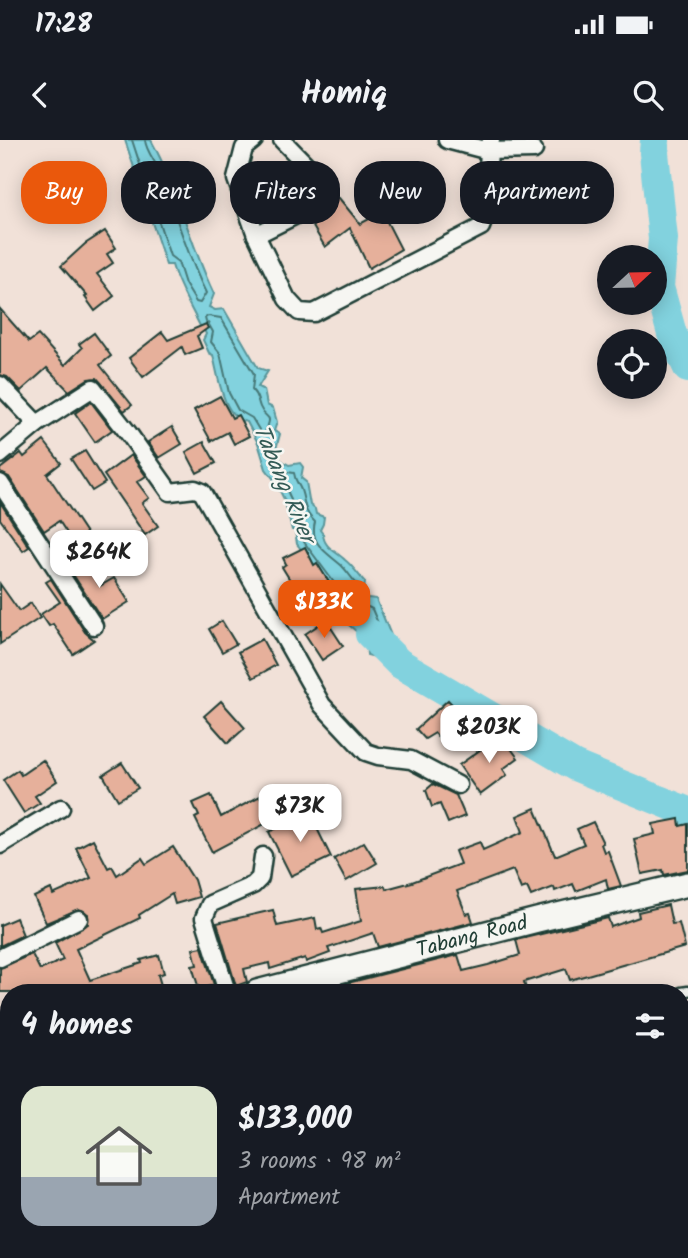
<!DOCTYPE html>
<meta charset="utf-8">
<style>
body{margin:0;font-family:Kalam,sans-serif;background:#242831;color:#f1f3f6;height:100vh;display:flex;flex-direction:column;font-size:26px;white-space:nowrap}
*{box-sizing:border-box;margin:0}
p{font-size:23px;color:#9ea1a6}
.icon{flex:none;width:38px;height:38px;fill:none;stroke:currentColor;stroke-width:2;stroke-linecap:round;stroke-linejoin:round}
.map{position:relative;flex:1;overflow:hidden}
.sheet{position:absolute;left:0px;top:844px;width:690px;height:275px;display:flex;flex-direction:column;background:#171b24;border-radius:28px 28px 0 0;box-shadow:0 4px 18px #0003}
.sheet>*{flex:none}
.top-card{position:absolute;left:21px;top:21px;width:648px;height:63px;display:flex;gap:14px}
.needle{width:46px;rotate:68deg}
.fabs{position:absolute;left:597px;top:105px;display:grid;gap:14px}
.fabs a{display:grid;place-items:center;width:70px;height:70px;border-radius:50%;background:#171b24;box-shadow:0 4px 18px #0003;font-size:35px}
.price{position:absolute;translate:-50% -60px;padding:0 16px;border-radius:14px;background:#fff;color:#222;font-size:23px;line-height:46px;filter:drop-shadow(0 2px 4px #0008)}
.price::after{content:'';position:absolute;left:50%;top:42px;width:21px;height:16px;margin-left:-10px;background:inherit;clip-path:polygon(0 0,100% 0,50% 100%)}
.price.active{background:#ea580c;color:#fff}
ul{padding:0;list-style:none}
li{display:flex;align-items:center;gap:21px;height:175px;padding:0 21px}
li+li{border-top:2px solid #363941}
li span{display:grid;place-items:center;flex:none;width:196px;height:140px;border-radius:21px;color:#555}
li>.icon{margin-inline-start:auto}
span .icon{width:84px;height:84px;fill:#fffc;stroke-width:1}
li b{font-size:30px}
h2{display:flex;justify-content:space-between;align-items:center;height:84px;padding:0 21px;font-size:30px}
.chip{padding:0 24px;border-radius:28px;background:#171b24;box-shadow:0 4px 18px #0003;font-size:24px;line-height:63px}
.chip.active{background:#ea580c;color:#fff}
.status{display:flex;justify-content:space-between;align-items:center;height:49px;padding:0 35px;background:#171b24;direction:ltr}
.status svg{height:19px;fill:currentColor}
header{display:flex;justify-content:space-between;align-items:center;height:91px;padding:0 21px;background:#171b24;font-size:32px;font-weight:600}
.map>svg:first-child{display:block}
.built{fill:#eed2c6}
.green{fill:#c8df95;stroke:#748e64;stroke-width:2}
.water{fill:#82d2de;stroke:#5a969a;stroke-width:2}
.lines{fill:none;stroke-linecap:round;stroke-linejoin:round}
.shore{stroke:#477978;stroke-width:2}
.river{stroke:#82d2de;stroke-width:30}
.building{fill:#e6b09b;stroke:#1f3d34;stroke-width:2}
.service-casing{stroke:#1f3d34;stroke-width:13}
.minor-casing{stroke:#1f3d34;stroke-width:21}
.secondary-casing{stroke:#1f3d34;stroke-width:28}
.trunk-casing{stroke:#1f3d34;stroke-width:32}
.service{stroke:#f6f6f2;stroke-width:8}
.minor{stroke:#f6f6f2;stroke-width:16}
.secondary{stroke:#f6f6f2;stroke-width:23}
.trunk{stroke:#f6f6f2;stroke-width:26}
.labels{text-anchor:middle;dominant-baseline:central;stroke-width:5;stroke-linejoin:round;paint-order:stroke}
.street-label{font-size:21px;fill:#1f3d34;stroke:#f6f6f2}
.water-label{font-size:23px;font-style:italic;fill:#335b56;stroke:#f6f6f2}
</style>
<div class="status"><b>17:28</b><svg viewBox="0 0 49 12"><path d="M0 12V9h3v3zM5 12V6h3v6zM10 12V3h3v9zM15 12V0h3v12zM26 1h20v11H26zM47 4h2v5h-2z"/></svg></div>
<header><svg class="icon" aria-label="back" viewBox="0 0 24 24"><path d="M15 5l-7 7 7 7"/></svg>Homiq<svg class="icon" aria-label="search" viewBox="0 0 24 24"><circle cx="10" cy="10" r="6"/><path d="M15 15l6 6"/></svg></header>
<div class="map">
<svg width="688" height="1118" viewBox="0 0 688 1118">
<rect width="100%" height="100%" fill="#f1e1d8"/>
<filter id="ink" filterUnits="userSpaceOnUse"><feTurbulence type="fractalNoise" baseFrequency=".0143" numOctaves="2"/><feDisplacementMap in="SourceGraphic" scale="14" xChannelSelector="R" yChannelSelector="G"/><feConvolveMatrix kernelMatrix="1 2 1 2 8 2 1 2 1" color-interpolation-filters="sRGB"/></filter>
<g filter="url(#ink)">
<polygon class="built" points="108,1110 470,1110 468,1118 106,1118"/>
<polygon class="green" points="688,899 688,1118 527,1118 532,1110 681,1110 681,905"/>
<path class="water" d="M125,0H151C178,49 190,104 214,154L209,167L215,170L224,169L258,228L268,231L258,247L264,250L267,265L273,268L277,282L274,291L280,294L276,309L280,314L279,319L289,325L300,323L303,327L301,338L306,342L310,365L315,369L316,374L324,377L323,384L320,390L323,394C324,408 336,411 345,420C353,426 358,435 365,442L364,452L358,455L356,460L360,464L368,458L376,459L395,505L399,523L367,515L366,500L349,485V477L321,435L297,404L295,390H292L284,359L275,341L266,329L258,303L247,282C223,279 218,235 213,215L209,213L203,200L206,194L204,190L201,188C191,167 179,148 172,125H166Z"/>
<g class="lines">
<g class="shore">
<path d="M132,0L170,116L178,122L185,144L196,162L200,163L206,153C187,115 176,75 161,35C157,23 146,12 145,0"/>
<path d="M206,182L205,178L208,176L221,178L254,234L252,250C258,256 257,259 260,267C266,282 274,271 265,293H261L252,278L238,270L229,253L220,213L211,202L213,192L208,183"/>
<path d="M281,331L294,333C295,341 298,343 301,350C306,364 302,369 315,382C309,405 328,413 342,426C348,432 351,438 357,444V447L348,457L344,456L304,402L290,357L280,335Z"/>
<polygon points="368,467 372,469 388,507 386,511 374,509 371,496 356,482 356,472"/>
</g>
<g class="river">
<polyline points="655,0 654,13 663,99 659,147 672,194 688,228"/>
<polyline points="370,494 399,523 575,626 688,672"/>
</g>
</g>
<g class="building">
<polygon points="330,57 339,58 360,84 382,72 401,109 369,128 350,88 325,107 309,80"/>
<polygon points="105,91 116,108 107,114 113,123 97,134 114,156 95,171 85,157 87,156 61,126 85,104"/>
<polygon points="0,169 29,202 38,195 65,225 82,208 79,204 94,193 111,216 100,225 132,265 124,271 97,238 88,239 69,251 47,228 21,251 7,237 0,235"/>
<polygon points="206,184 208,188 197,196 202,208 185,215 182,207 143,237 129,218 162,192 168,200"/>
<polygon points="220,256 232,278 238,275 249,296 234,304 228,292 211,301 194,270"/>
<polygon points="91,262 112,290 95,302 75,273"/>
<polygon points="172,287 182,304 159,318 148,302"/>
<polygon points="44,301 61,323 47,334 88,396 74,404 59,381 44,391 9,337 0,333 0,329 21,313 24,317"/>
<polygon points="204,302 216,323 197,333 186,312"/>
<polygon points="85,311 105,343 92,351 71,319"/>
<polygon points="131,315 146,336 137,342 149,358 142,363 158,386 145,395 104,335"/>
<polygon points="0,362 29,407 23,411 0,379"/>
<polygon points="305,407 314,425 317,423 330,444 303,461 282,427 286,424 283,418"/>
<polygon points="80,418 100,446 114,438 129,462 102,479 68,427"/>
<polygon points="51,439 85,492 94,500 73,514 53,484 49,486 41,474 60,462 46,442"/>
<polygon points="0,444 19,471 31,463 40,478 0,504"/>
<polygon points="326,480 343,506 322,520 305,494"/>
<polygon points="222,481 236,504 222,512 209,489"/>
<polygon points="262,499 276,525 253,538 238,512"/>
<polygon points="448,560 471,585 446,608 435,593 425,599 416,589"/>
<polygon points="221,561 245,588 228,603 204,576"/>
<polygon points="501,595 518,618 503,629 507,635 480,655 459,625"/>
<polygon points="43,620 57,641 35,656 40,663 24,673 3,640 18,630 21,635"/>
<polygon points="122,623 138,648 118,660 103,635"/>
<polygon points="433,644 456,655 465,676 448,683 440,664 432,667 426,650"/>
<polygon points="211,655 221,677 260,656 272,680 212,712 195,678 199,676 193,663"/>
<polygon points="535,668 555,716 584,704 577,689 593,682 603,703 601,704 604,712 608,711 621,746 608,749 606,739 576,751 573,744 555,751 554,747 531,756 527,747 521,749 513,730 457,751 466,774 470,773 473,782 378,807 373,793 328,808 330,813 306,822 305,818 270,829 269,823 244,829 247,842 236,846 217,783 273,770 277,786 315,778 317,789 321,788 323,793 361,781 356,749 385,746 386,749 412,742 460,724 455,711 480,702 483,710 523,692 517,676"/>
<polygon points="309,672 331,717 291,736 269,692"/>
<polygon points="679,679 680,686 688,684 688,730 664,735 663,730 642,734 634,699 655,694 653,684"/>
<polygon points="93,699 108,728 112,726 117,735 142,718 146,724 173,707 194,740 199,757 175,764 172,754 139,775 140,778 76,809 90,840 142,823 141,820 159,815 164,833 158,835 163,852 0,852 0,828 32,814 40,830 63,820 55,803 88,784 88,774 79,769 46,783 34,757 51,749 53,755 91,738 76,708"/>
<polygon points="364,702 377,723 346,741 334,719"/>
<polygon points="668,765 672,784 679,783 685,807 570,840 566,829 524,842 527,852 324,852 324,849 458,815 463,831 488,825 520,815 516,800 608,778 611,787 639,777 638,772"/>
<polygon points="16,778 23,795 0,806 0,785"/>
<polygon points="202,807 214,845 199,849 192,826 197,825 193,809"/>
</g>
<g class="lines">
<g class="service-casing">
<polyline id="service" points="681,852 688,851"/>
</g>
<g class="minor-casing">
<g id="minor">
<path d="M254,0L244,8L236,39L256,95L287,159L299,172L314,173L481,87C493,60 484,28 491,0"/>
<polyline points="447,0 489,11 534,10"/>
<polyline points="256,95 306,70 326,45 282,0"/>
<polyline points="0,245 37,284"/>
<polyline points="0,315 37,284 93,248 129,294 170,352 195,349 202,352 322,565 366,612 378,616 411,620 458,645"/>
<polyline points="0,343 94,486"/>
<polyline points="0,705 61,668"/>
<polyline points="0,818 79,779"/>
<polyline points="227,852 204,778 210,764 253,745 260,738 263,716"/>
<polyline points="0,910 9,931"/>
<polyline points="681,1102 688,1106"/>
</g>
</g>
<g class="secondary-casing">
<g id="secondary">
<path id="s1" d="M257,852L537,780L688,744"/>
<polyline points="0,938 9,935"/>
</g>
</g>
<g class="trunk-casing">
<g id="trunk">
<polyline points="681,887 688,881"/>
<polyline points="510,1118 514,1110"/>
</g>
</g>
<use href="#service" class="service"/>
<use href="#minor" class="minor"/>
<use href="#secondary" class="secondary"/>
<use href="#trunk" class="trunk"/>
</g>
</g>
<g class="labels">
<g class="street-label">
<text stroke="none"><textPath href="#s1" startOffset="222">Tabang Road</textPath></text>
</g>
<g class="water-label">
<text transform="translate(283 344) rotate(67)">Tabang River</text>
</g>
</g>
</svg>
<div class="fabs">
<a><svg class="needle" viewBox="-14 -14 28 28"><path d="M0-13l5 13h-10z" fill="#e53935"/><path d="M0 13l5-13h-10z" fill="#9ea1a6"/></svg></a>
<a><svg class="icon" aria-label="locate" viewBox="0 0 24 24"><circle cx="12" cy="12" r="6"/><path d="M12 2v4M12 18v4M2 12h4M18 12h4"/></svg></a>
</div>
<b class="price" style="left:99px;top:450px">$264K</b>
<b class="price active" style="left:324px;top:500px">$133K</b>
<b class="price" style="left:489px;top:625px">$203K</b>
<b class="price" style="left:300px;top:704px">$73K</b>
<div class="top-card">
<a class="chip active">Buy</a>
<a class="chip">Rent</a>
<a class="chip">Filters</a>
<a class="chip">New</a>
<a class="chip">Apartment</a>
</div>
<section class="sheet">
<h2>4 homes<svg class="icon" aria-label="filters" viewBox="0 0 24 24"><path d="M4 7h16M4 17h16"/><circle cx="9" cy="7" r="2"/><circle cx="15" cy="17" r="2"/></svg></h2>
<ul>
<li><span style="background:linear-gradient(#dfe7d0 65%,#9aa5b1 0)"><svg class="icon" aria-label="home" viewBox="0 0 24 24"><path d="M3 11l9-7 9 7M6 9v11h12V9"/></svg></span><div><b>$133,000</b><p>3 rooms · 98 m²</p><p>Apartment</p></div></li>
</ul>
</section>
</div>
